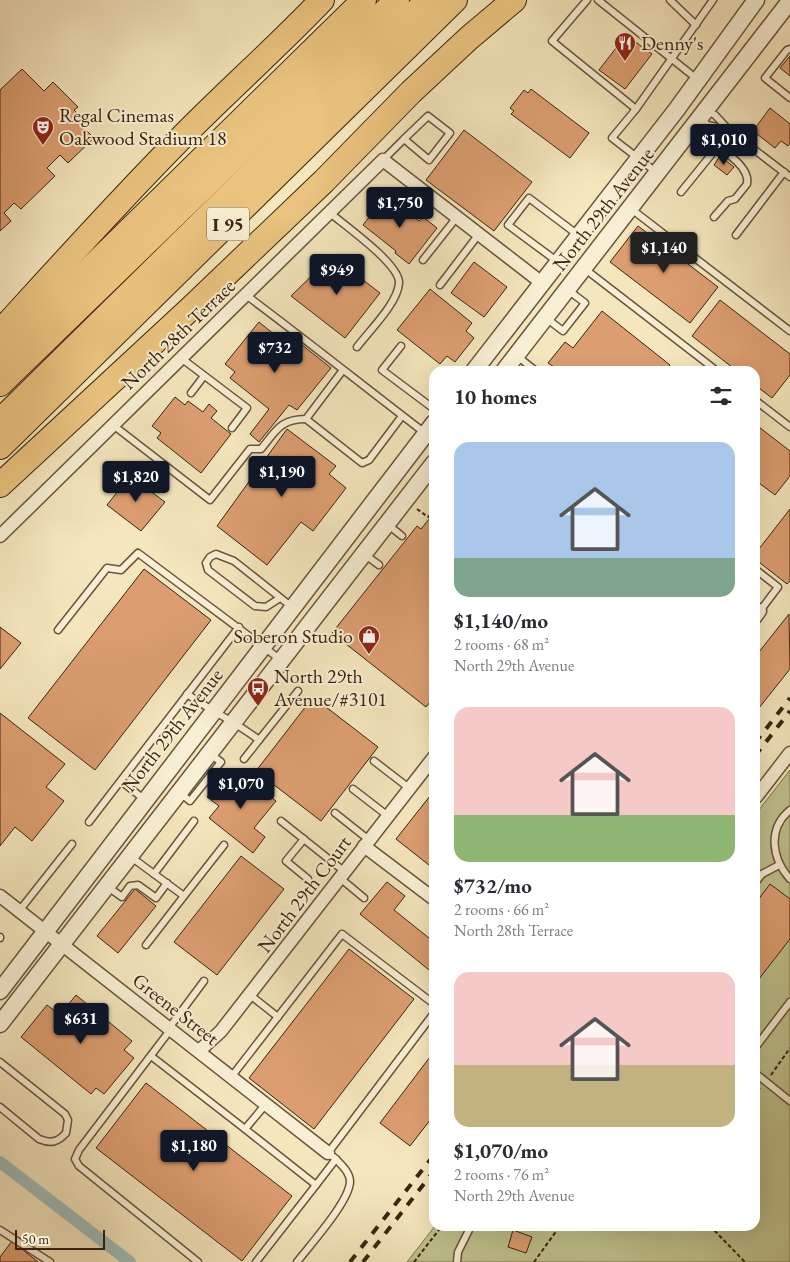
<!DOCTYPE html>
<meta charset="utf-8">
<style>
body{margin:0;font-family:"EB Garamond",serif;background:#f2f2f3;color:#2b2b33;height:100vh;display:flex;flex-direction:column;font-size:19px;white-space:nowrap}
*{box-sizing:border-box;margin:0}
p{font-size:16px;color:#7c7c81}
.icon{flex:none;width:28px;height:28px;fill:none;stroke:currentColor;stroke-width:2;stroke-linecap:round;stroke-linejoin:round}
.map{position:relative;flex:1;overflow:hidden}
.details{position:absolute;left:429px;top:366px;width:331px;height:865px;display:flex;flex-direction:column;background:#fff;border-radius:15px;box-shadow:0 5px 20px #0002}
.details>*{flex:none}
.scale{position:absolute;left:15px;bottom:12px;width:90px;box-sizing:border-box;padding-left:5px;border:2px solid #3b240f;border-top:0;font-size:14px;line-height:18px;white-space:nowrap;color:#3b240f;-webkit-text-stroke:4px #f8efd4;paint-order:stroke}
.price{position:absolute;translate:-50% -42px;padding:0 11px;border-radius:5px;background:#111827;color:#fff;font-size:16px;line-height:32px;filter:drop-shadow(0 1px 2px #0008)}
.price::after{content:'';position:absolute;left:50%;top:30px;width:15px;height:11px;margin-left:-8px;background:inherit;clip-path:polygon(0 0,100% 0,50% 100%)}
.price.current{background:#222;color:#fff}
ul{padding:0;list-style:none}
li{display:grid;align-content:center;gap:10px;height:265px;padding:0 25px}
li span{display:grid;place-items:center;height:155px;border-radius:15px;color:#555}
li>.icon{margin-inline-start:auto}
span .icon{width:90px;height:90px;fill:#fffc;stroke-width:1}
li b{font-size:21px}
h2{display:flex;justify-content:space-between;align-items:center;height:60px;padding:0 25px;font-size:21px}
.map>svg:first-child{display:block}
.green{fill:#c0c38e;stroke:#7e744e}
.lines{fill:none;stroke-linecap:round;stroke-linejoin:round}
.canal{stroke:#9fbdbb;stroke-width:12}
.building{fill:#dc9e70;stroke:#3b240f}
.service-casing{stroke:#69543a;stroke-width:9}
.minor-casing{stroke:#69543a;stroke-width:15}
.tertiary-casing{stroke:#69543a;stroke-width:19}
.motorway-casing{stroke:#3b240f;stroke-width:26}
.path{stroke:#3b240f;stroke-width:2;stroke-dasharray:4 2.5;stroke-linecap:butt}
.service{stroke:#f8efd4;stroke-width:6}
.minor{stroke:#f8efd4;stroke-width:12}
.tertiary{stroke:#f8efd4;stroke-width:16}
.motorway{stroke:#eac37e;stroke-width:24}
.rail{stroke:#3b240f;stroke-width:4;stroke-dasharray:9 9;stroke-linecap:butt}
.labels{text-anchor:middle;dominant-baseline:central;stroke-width:4;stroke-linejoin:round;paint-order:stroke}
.shield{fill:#f8efd4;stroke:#74614a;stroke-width:1}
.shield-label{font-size:19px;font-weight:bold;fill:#3b240f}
.poi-label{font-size:20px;fill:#3b240f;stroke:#f8efd4;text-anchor:start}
.street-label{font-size:20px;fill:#3b240f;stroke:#f8efd4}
</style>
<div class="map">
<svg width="790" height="1262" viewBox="0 0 790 1262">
<rect width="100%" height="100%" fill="#f4e6bd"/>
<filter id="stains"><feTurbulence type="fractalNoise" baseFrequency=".004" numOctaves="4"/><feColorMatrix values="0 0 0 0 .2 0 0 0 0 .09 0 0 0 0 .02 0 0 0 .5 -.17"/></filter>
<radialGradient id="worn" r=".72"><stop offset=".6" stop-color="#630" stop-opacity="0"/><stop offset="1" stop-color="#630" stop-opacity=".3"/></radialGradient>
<polygon class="green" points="790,770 790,1262 407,1262 435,1226 755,1226 755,815"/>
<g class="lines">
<polyline class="canal" points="0,1162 130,1262"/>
</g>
<g class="building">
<polygon points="626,35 652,54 625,89 599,70"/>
<polygon points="790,56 790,76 780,68"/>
<polygon points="22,69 44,91 53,82 78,107 74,110 88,124 84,128 94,138 68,163 60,155 47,168 55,176 21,209 14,203 4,213 11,221 0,231 0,90"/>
<polygon points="531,89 589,133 570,158 511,114 514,111 510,108 524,90 528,93"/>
<polygon points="770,108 790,124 790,143 788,146 781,141 775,148 753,131"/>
<polygon points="464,130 532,182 494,231 426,180"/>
<polygon points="720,156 734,167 727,175 714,165"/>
<polygon points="386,195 419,221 423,217 437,228 409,264 395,253 396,251 363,225"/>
<polygon points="638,226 718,287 690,323 610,262"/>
<polygon points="332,256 380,293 345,338 291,296"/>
<polygon points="474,262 507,287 484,317 451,293"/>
<polygon points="430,289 472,323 466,331 474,338 455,362 447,356 440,364 397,330"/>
<polygon points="720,300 790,354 790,375 772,398 755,385 755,371 737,371 692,336"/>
<polygon points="602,311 670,365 665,371 555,371 557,369 548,363 565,342 573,348"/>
<polygon points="259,322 286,344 292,337 331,368 297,410 289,405 259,442 250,434 269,409 230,378 235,372 225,364"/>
<polygon points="175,397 185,405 188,401 203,412 209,404 217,411 211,418 231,434 201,473 157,438 161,433 152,426"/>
<polygon points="755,424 790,451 790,476 775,495 755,480"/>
<polygon points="287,429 336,466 329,474 346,488 313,531 301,522 267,565 217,526"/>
<polygon points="130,476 165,502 141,531 107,505"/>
<polygon points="790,509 790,581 787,584 755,559 755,554"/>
<polygon points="434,513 434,697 426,707 332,633 417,526 421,529"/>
<polygon points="144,569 211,620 95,770 28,718"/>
<polygon points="789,614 790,669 755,713 755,657"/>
<polygon points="0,627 21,643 0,669"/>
<polygon points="313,697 378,747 321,821 256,771"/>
<polygon points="0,713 65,764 46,787 64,801 32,841 15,827 0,846"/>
<polygon points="243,775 276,801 254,828 265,837 253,853 209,818 219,806 207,797 222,778 234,787"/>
<polygon points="434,791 434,869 396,839"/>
<polygon points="241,856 284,889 217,975 174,942"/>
<polygon points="387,882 405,896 394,910 434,942 434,974 360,914"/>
<polygon points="770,884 790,899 790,939 755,984 755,904"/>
<polygon points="135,889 156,906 118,953 97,936"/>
<polygon points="349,949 414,999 314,1129 249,1078"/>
<polygon points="76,995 132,1041 124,1050 134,1058 104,1094 96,1088 91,1094 21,1037 47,1005 60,1015"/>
<polygon points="433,1053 434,1115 410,1146 380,1123"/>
<polygon points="146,1083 292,1196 242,1261 96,1148"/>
<polygon points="513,1230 532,1237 526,1253 508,1247"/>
<polygon points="12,1241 38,1262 0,1262 0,1257"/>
</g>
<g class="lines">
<g class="service-casing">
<g id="service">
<polyline points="587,0 552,41 636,109"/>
<polyline points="598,0 697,79"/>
<polyline points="670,0 696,25"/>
<polyline points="790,49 787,50 765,78 790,98"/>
<polyline points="707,111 715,115 730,131 790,177"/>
<polyline points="699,119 708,125 729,130"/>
<polyline points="383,160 404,139 429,160 450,133 428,116 404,139"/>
<polyline points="656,172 612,138 636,109 713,0"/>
<path d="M681,192L715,150C728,150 750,170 747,184L735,199L728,201L714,217"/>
<polyline points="630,208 790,331"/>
<path d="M329,212C344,225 400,264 399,283C398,303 369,331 357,347"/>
<polyline points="736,235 784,172"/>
<polyline points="423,260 457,217"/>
<polyline points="558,262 508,225 529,198 578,235"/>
<polyline points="585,269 717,371"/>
<polyline points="440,285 479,234"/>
<path d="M246,295C306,340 365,387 425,433"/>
<polyline points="546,318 563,331 585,303 568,290"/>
<polyline points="401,346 382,370 434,409"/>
<polyline points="517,356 536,371"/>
<polyline points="181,358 247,408 232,428"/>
<polyline points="191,393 204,376"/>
<polyline points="755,400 790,427"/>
<polyline points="306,419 362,463 369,460 402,416"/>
<path d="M113,425L210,500L250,449H261C276,431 280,419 306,419L343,370"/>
<polyline points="387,524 402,536"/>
<polyline points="364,554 379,565"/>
<polyline points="755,569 778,587 760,611"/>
<polyline points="280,598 266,607 255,606 208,570 206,563 210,557 216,554 234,561 292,607"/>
<polyline points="58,630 107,568 121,570 138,553 281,660"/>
<path d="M187,694C211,711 236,722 259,740L298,691"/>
<polyline points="244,759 259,740"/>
<polyline points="374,761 409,788"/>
<polyline points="121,781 145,800"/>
<polyline points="353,789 388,816"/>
<polyline points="180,793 190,801 221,762 210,754"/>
<path d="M790,810C767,829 772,859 790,879"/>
<polyline points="335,813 369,840"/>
<polyline points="281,821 345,872"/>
<polyline points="89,822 239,627"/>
<polyline points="304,839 286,861 308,879"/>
<polyline points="131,857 184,896 224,845"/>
<polyline points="154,874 194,821"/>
<polyline points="340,878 364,898"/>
<polyline points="755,883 762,874 779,865"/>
<polyline points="108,887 122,897 130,886 138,885 156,898 167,883"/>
<polyline points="19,911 72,844"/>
<polyline points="0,938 0,937"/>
<polyline points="146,945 184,896"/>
<polyline points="250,995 278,1017"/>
<polyline points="169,1028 204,981"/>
<polyline points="171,1029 79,1150 75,1159 79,1166 198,1262"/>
<polyline points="755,1048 790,1002"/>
<polyline points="151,1056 245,1129"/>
<path d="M0,1062L65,1114L68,1120L66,1133C58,1142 51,1144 39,1139L0,1107"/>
<polyline points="755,1073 790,1101"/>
<polyline points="232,1076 342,934 434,1004"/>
<polyline points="316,1185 336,1159 328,1153 434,1013"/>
<polyline points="0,1230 50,1262"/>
<polyline points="256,1262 316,1185 245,1129 266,1104"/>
<path d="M297,1262C310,1245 349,1202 350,1182C350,1172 342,1166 336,1159"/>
<polyline points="457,1262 458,1252 471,1226"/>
</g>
</g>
<g class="minor-casing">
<g id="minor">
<polyline points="0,536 383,160 542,283"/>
<polyline points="755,608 760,611 755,618"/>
<polyline points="756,797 790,753"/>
<polyline points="364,846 434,899"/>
<polyline points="0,896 328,1153"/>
<polyline points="199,1051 221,1031 434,757"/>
</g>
</g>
<g class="tertiary-casing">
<g id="tertiary">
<polyline points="474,371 677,109 756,0"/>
<polyline points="504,371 790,1"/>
<polyline points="0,991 434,423"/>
<polyline points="0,1024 434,463"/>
</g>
</g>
<g class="motorway-casing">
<g id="motorway">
<path d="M0,332C62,264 124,195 189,130C233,86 279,45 322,0"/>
<polyline points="0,357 364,0"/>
<polyline points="0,384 397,0"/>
<polyline points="0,421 428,0"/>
<polyline points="0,447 455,0"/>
<polyline points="0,485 190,309 324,181 411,92 469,38 514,0"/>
</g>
</g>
<g class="path">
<polyline points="417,509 428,517 434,510"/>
<polyline points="771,1075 790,1048"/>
<polyline points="755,1095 760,1088"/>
<polyline points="710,1226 745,1262"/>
<polyline points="414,1262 442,1226"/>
<polyline points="534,1262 560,1226"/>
</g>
<use href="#service" class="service"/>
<use href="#minor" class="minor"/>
<use href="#tertiary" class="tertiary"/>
<use href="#motorway" class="motorway"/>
<g class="rail">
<polyline points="755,743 790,698"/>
<polyline points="755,756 790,711"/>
<polyline points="350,1262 434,1155"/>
<polyline points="363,1262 434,1171"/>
</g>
</g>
<defs>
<g id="restaurant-pin" transform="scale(1.125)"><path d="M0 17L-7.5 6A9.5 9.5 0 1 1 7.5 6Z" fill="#8f2418" stroke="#f8efd4"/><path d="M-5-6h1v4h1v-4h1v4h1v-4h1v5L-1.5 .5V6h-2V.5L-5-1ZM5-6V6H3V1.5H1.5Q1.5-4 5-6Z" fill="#fff"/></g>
<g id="theatre-pin" transform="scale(1.125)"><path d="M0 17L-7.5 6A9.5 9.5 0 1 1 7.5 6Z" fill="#8f2418" stroke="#f8efd4"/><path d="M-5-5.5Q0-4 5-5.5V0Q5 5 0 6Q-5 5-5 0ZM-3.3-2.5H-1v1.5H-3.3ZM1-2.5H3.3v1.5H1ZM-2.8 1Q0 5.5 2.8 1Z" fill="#fff"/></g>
<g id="shop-pin" transform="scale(1.125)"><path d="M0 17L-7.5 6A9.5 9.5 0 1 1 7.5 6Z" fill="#8f2418" stroke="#f8efd4"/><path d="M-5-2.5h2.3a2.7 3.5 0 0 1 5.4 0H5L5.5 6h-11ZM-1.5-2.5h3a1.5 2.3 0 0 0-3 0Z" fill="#fff"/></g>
<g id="bus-pin" transform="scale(1.125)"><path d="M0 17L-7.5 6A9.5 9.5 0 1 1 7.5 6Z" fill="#8f2418" stroke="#f8efd4"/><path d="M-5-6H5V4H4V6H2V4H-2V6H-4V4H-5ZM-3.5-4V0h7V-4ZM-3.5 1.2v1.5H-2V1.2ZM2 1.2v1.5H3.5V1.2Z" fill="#fff"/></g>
</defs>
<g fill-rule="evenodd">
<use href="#restaurant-pin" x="625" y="43"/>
<use href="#theatre-pin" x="43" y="127"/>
<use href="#shop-pin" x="369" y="636"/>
<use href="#bus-pin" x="258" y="688"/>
</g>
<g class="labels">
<rect class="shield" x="207" y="207.5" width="42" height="33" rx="4"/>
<g class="shield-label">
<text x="228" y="224">I 95</text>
</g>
<g class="poi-label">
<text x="641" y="43">Denny's</text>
<text x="59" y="115">Regal Cinemas<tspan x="59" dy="23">Oakwood Stadium 18</tspan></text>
<text x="353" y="636" text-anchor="end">Soberon Studio</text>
<text x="274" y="676">North 29th<tspan x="274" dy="23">Avenue/#3101</tspan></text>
</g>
<g class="street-label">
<text transform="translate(603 209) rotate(-52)">North 29th Avenue</text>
<text transform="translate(178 334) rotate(-44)">North 28th Terrace</text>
<text transform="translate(172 730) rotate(-52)">North 29th Avenue</text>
<text transform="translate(304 894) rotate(-53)">North 29th Court</text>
<text transform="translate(176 1009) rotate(38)">Greene Street</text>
</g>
</g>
<rect width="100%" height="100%" filter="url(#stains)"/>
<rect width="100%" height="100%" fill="url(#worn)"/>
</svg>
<div class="scale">50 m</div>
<b class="price" style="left:724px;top:166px">$1,010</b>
<b class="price" style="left:400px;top:229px">$1,750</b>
<b class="price current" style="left:664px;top:274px">$1,140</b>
<b class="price" style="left:337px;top:296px">$949</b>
<b class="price" style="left:275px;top:374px">$732</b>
<b class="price" style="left:282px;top:498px">$1,190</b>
<b class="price" style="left:136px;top:503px">$1,820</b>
<b class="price" style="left:241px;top:810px">$1,070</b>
<b class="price" style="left:81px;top:1045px">$631</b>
<b class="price" style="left:194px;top:1172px">$1,180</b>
<section class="details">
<h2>10 homes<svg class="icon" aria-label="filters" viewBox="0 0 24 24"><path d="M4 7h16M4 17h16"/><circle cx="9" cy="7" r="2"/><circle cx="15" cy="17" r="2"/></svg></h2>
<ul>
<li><span style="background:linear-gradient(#a9c7e8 75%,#7fa58c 0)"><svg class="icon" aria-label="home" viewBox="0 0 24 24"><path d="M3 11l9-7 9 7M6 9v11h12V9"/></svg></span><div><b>$1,140/mo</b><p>2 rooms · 68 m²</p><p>North 29th Avenue</p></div></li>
<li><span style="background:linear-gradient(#f6c9c9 70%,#8fb573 0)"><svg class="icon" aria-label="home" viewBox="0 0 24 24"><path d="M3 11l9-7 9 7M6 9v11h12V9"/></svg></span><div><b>$732/mo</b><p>2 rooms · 66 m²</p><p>North 28th Terrace</p></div></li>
<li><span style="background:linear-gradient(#f6c9c9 60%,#c2b280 0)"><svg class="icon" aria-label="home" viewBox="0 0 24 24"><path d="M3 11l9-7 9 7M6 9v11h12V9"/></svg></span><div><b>$1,070/mo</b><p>2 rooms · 76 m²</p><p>North 29th Avenue</p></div></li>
</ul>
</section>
</div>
